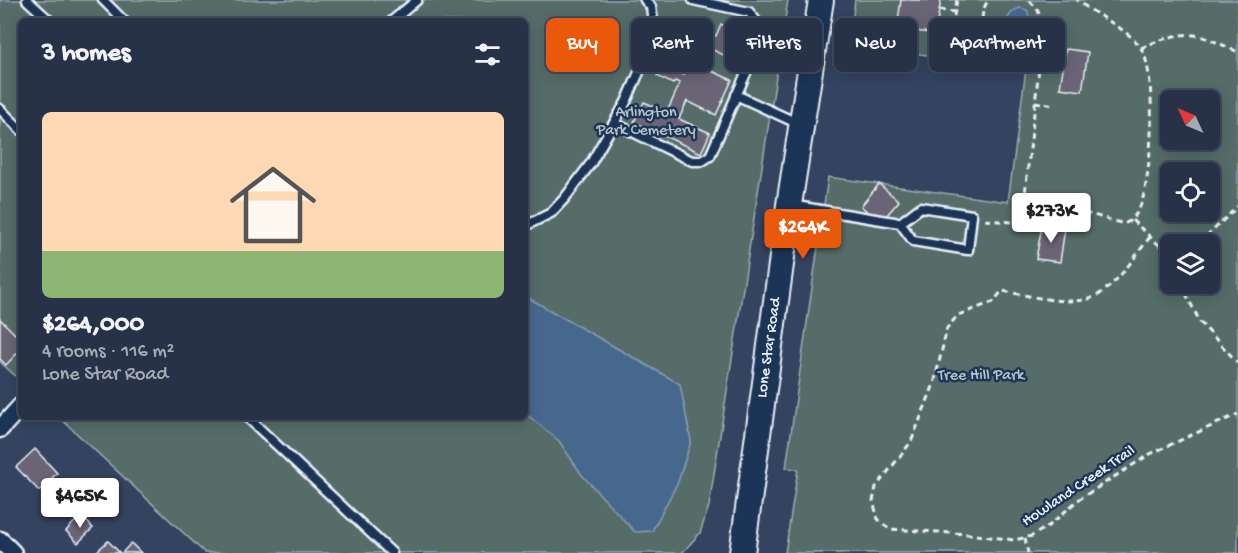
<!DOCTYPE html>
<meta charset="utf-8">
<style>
body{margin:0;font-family:"Gochi Hand",sans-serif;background:#333e52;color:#f1f3f6;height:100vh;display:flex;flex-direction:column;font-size:22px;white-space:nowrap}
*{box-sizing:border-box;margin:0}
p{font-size:20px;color:#a4aab4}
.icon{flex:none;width:33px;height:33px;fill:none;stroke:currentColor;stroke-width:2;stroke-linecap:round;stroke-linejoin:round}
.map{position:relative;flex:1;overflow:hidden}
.side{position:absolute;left:18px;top:18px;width:510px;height:402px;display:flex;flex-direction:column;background:#273248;border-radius:9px;box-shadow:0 3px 15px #0003,0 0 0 2px #434d60}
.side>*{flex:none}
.top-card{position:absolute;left:546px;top:18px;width:570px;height:54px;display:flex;gap:12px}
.needle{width:39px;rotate:314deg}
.controls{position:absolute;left:1160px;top:90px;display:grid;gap:12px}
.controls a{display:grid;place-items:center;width:60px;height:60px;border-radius:9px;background:#273248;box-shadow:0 3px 15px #0003,0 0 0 2px #434d60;font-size:30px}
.price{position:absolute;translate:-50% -51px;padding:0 14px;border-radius:6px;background:#fff;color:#222;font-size:20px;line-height:39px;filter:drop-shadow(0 2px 3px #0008)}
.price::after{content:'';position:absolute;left:50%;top:36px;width:18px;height:14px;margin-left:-9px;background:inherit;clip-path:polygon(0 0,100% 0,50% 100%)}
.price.selected{background:#ea580c;color:#fff}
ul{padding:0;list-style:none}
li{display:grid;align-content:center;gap:12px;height:318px;padding:0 24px}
li span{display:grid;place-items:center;height:186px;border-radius:9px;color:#555}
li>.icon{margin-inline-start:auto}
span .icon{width:108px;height:108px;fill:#fffc;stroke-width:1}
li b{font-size:26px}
h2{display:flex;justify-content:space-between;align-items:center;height:72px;padding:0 24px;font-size:26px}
.pill{padding:0 21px;border-radius:9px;background:#273248;box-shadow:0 3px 15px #0003,0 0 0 2px #434d60;font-size:21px;line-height:54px}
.pill.selected{background:#ea580c;color:#fff}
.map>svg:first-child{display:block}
.green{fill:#576c68;stroke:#a0aeb0;stroke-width:1.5;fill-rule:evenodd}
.water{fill:#46688d;stroke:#879fb8;stroke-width:1.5}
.building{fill:#6a6576;stroke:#e8f1f8;stroke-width:1.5}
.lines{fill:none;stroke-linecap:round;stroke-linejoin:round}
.lane-casing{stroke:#e8f1f8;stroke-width:13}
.street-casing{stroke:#e8f1f8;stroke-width:21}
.secondary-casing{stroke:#e8f1f8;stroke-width:28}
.path{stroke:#e8f1f8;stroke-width:3;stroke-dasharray:6 4.5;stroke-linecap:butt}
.lane{stroke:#1d3557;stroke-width:8}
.street{stroke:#1d3557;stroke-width:16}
.secondary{stroke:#1d3557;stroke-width:24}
.labels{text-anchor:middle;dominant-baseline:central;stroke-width:5;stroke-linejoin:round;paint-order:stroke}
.park-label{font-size:16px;fill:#b5c2c6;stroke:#1d3557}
.street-label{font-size:16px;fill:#e8f1f8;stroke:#1d3557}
</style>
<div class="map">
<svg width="1238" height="553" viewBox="0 0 1238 553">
<rect width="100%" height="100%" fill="#344360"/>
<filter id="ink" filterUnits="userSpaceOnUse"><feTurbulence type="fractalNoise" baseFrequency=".0167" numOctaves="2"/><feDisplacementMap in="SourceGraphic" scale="12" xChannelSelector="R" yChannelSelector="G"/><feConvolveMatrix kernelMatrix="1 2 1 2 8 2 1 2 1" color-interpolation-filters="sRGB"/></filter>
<g filter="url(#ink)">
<g class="green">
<polygon points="0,0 788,0 709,506 700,533 682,553 205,553 59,417 525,417 525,21 21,21 21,381 0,362"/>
<path d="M855,0H1238V553H785L798,469L786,468L828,177L1008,202L1026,69L849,44ZM1170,100H1209V140H1170ZM1170,172H1209V212H1170ZM1170,244H1209V284H1170Z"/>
</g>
<g class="water">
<path d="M1020,8L1027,10C1031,19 1028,23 1021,29L1019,48L1007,50L1002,44C1004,30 1005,12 1020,8Z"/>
<polygon points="525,296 680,384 691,441 678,482 652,531 635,532 582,475 559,441 525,413"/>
</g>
<g class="building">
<polygon points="901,0 941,0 935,34 897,28"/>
<polygon points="681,20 716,36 721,24 751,38 739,62 713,50 705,68 732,80 716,115 687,101 679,119 710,133 701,153 634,122 644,102 667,112 680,83 675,81 673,84 657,76 664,61 681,69 679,73 684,75 698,46 674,35"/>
<polygon points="1066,49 1088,52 1082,91 1060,88"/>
<polygon points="879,184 899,201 880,223 861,206"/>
<polygon points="1042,225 1065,228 1060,262 1036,259"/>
<polygon points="0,319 18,337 21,334 21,349 6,365 0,359"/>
<polygon points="35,449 57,473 39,491 16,467"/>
<polygon points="81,515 93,528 78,543 66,531"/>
<polygon points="108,541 120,553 95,553"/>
<polygon points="131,543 141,553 122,553"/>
</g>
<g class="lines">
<g class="lane-casing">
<g id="lane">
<polyline points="27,0 50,21"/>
<polyline points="103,0 124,21"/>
<polyline points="392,21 417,0"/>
<polyline points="736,95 799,124"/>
<polyline points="0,109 21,130"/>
<polyline points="614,123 692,161 702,161 710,156 760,41 760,26 749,12 693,0"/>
<polyline points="790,205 900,223 913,241 968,250 972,215 921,207 900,223"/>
<polyline points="525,226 551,213 565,198 591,163 626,102 655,36 651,7 645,0"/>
<polyline points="247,417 392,553"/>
</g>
</g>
<g class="street-casing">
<g id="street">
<polyline points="0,429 21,406"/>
<polyline points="0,540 13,553"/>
</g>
</g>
<g class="secondary-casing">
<polyline id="secondary" points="742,553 789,205 821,0"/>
</g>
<g class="path">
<path d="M957,0L952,26L958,36C986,46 1016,31 1042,43"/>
<polyline points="939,10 954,12"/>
<polyline points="980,39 983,10 988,0"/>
<path d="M1141,48C1188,28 1193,31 1238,52"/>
<polyline points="1035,102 1055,105"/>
<path d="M1023,212L1066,220L1090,214L1124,224C1133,220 1138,213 1141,204C1152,174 1157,77 1142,50C1130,29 1096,16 1077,0"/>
<polyline points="985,220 1012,222 1023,212 1043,32 1038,10 1029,0"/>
<polyline points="1132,220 1159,245 1170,249"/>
<path d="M1150,237C1135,256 1121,279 1101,293C1079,310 1028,295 1002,291L993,302L958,315L947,328L934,384L911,442L876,487L873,501L878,519L889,529L968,534L1014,540L1032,536L1050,525L1078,500L1150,454L1238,414"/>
<polyline points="1199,244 1238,206"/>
<polyline points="1181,284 1200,322 1238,363"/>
<polyline points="1025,538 1028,553"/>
</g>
<use href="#lane" class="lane"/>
<use href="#street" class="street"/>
<use href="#secondary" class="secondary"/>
</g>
</g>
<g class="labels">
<g class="park-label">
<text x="646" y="113">Arlington<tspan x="646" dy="18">Park Cemetery</tspan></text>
<text x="981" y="376">Tree Hill Park</text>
</g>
<g class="street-label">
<text transform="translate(770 348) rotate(-82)">Lone Star Road</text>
<text transform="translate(1079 487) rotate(-34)">Howland Creek Trail</text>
</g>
</g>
</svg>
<div class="controls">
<a><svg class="needle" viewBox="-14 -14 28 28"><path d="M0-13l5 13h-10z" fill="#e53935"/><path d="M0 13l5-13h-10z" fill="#a4aab4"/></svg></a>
<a><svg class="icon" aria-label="locate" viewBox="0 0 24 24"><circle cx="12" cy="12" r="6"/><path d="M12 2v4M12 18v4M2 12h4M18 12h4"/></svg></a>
<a><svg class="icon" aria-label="layers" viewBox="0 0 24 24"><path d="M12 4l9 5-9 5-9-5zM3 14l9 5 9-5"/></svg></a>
</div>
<b class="price" style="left:1051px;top:244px">$273K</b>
<b class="price selected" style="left:803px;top:260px">$264K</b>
<b class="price" style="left:80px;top:529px">$465K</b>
<div class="top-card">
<a class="pill selected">Buy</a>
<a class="pill">Rent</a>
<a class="pill">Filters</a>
<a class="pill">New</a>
<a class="pill">Apartment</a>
</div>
<section class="side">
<h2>3 homes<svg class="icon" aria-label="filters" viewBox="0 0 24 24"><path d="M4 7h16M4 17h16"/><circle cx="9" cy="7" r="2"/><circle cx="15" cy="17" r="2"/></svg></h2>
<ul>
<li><span style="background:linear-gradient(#ffd9b3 75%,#8fb573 0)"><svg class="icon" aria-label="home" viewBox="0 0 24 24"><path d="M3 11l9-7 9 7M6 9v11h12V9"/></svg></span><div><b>$264,000</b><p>4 rooms · 116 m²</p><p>Lone Star Road</p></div></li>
</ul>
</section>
</div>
